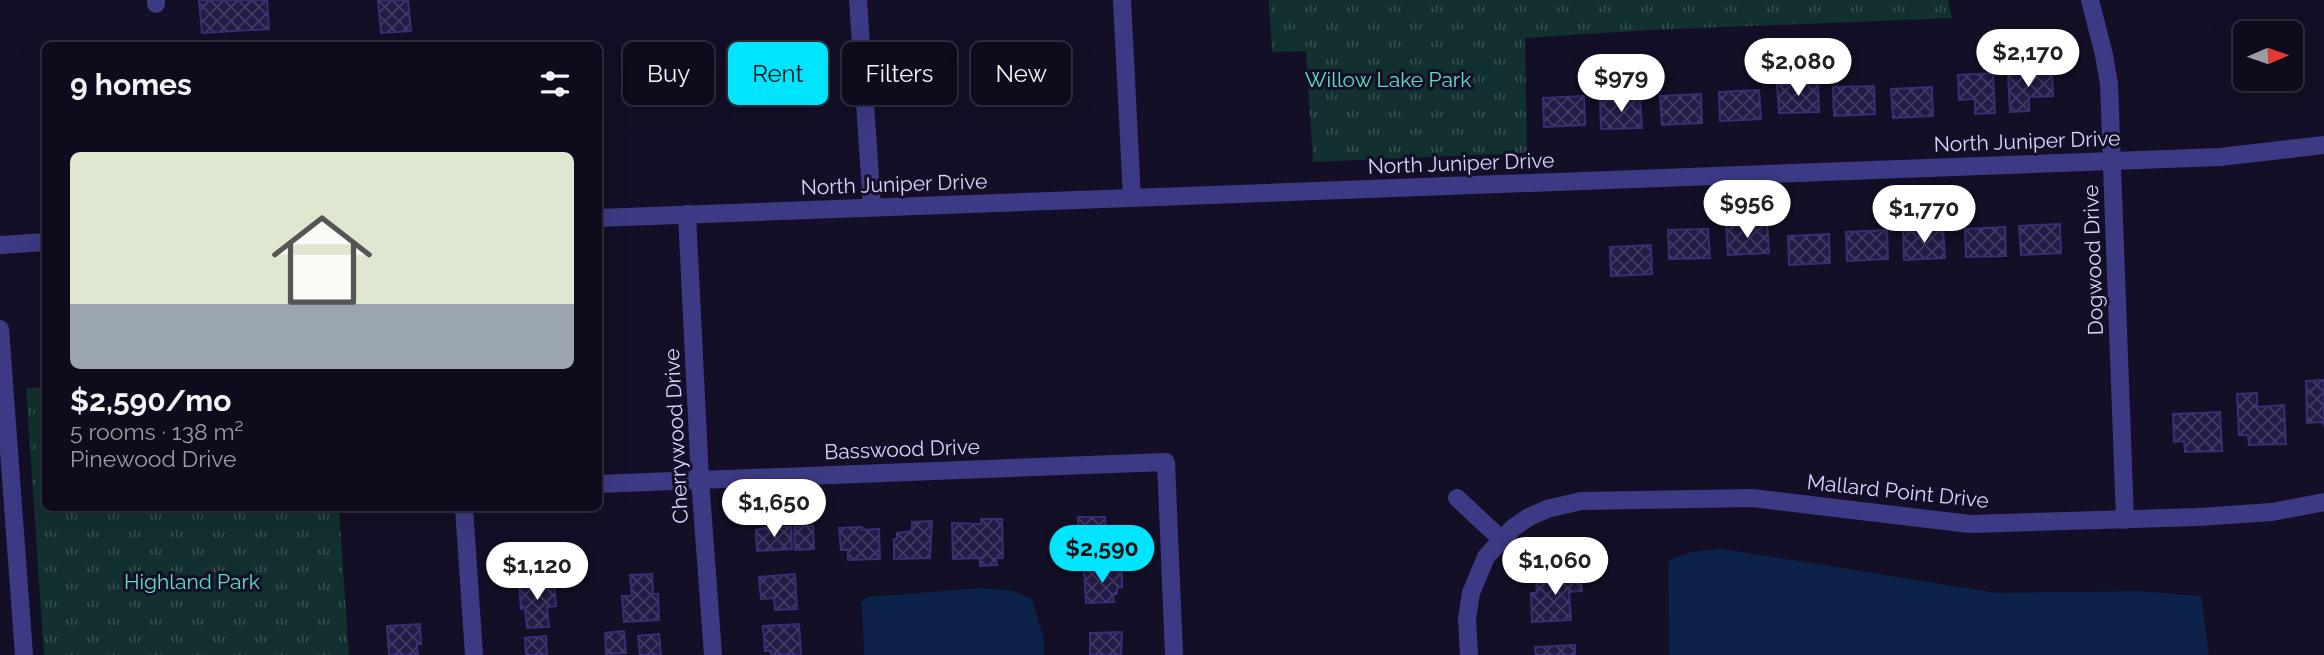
<!DOCTYPE html>
<meta charset="utf-8">
<style>
body{margin:0;font-family:Raleway,sans-serif;background:#1c1929;color:#f1f3f6;height:100vh;display:flex;flex-direction:column;font-size:26px;white-space:nowrap}
*{box-sizing:border-box;margin:0}
p{font-size:23px;color:#9b9ba3}
.icon{flex:none;width:38px;height:38px;fill:none;stroke:currentColor;stroke-width:2;stroke-linecap:round;stroke-linejoin:round}
.map{position:relative;flex:1;overflow:hidden}
.drawer{position:absolute;left:42px;top:42px;width:560px;height:469px;display:flex;flex-direction:column;background:#0e0b1c;border-radius:10px;box-shadow:0 7px 28px #0002,0 0 0 2px #2e2b3b}
.drawer>*{flex:none}
.top-card{position:absolute;left:623px;top:42px;width:665px;height:63px;display:flex;gap:14px}
.needle{width:46px;rotate:88deg}
.fabs{position:absolute;left:2233px;top:21px;display:grid;gap:14px}
.fabs a{display:grid;place-items:center;width:70px;height:70px;border-radius:10px;background:#0e0b1c;box-shadow:0 7px 28px #0002,0 0 0 2px #2e2b3b;font-size:35px}
.price{position:absolute;translate:-50% -60px;padding:0 16px;border-radius:24px;background:#fff;color:#222;font-size:23px;line-height:46px;filter:drop-shadow(0 2px 4px #0008)}
.price::after{content:'';position:absolute;left:50%;top:42px;width:21px;height:16px;margin-left:-10px;background:inherit;clip-path:polygon(0 0,100% 0,50% 100%)}
.price.selected{background:#00e5ff;color:#111}
ul{padding:0;list-style:none}
li{display:grid;align-content:center;gap:14px;height:371px;padding:0 28px}
li+li{border-top:2px solid #2e2b3b}
li span{display:grid;place-items:center;height:217px;border-radius:10px;color:#555}
li>.icon{margin-inline-start:auto}
span .icon{width:126px;height:126px;fill:#fffc;stroke-width:1}
li b{font-size:30px}
h2{display:flex;justify-content:space-between;align-items:center;height:84px;padding:0 28px;font-size:30px}
.pill{padding:0 24px;border-radius:10px;background:#0e0b1c;box-shadow:0 7px 28px #0002,0 0 0 2px #2e2b3b;font-size:24px;line-height:63px}
.pill.selected{background:#00e5ff;color:#111}
.map>svg:first-child{display:block}
.grass{fill:url(#grass-tufts)}
.water{fill:#0c2248}
.building{fill:url(#building-cross-hatch);stroke:#3b2d73;stroke-width:2}
.lines{fill:none;stroke-linecap:round;stroke-linejoin:round}
.minor{stroke:#3d3a85;stroke-width:18}
.labels{text-anchor:middle;dominant-baseline:central;stroke-width:6;stroke-linejoin:round;paint-order:stroke}
.park-label{font-size:21px;fill:#5fe0c0;stroke:#130f26}
.street-label{font-size:21px;fill:#d9d4ff;stroke:#130f26}
</style>
<div class="map">
<svg width="2324" height="655" viewBox="0 0 2324 655">
<defs>
<pattern id="grass-tufts" width="24" height="20" patternUnits="userSpaceOnUse" patternTransform="scale(1.75)"><rect width="24" height="20" fill="#12302f"/><path d="M3 7l-1-3M5 7V3M7 7l1-3M15 17l-1-3M17 17v-4M19 17l1-3" fill="none" stroke="#344d4e"/></pattern>
<pattern id="building-cross-hatch" width="8" height="8" patternUnits="userSpaceOnUse" patternTransform="scale(1.75)"><rect width="8" height="8" fill="#241b47"/><path d="M0 0l8 8M0 8l8-8" fill="none" stroke="#433b63"/></pattern>
</defs>
<rect width="100%" height="100%" fill="#130f26"/>
<g class="grass">
<polygon points="1269,0 1948,0 1952,18 1650,30 1525,38 1527,153 1313,162 1306,51 1272,52"/>
<polygon points="45,387 46,508 339,508 349,655 44,655 26,388"/>
</g>
<g class="water">
<path d="M1723,549L1997,593L2138,591L2201,596L2209,655H1669L1668,562C1684,550 1703,551 1723,549Z"/>
<polygon points="982,588 1014,591 1032,599 1044,640 1044,655 864,655 862,608 862,602 867,597"/>
</g>
<g class="building">
<polygon points="199,0 267,0 269,29 202,33"/>
<polygon points="378,0 408,0 411,31 381,33"/>
<polygon points="2052,72 2053,96 2029,97 2029,111 2010,112 2008,74"/>
<polygon points="1993,73 1995,113 1975,114 1975,99 1959,100 1958,75"/>
<polygon points="1818,83 1819,112 1779,113 1777,85"/>
<polygon points="1874,86 1875,114 1834,116 1833,87"/>
<polygon points="1932,87 1933,116 1893,118 1891,89"/>
<polygon points="1759,90 1761,119 1720,121 1719,92"/>
<polygon points="1701,94 1702,123 1662,125 1660,96"/>
<polygon points="1584,96 1585,125 1544,127 1543,98"/>
<polygon points="1640,99 1642,128 1601,129 1600,101"/>
<polygon points="1767,224 1769,253 1728,255 1726,226"/>
<polygon points="2060,224 2061,253 2021,255 2019,226"/>
<polygon points="2005,227 2006,256 1966,257 1965,229"/>
<polygon points="1708,229 1710,258 1669,259 1668,230"/>
<polygon points="1943,229 1945,258 1904,260 1903,231"/>
<polygon points="1887,230 1888,259 1847,261 1846,232"/>
<polygon points="1829,234 1830,263 1789,265 1788,236"/>
<polygon points="1651,245 1652,274 1611,276 1610,247"/>
<polygon points="2324,380 2324,425 2322,422 2307,423 2306,381"/>
<polygon points="2257,393 2257,407 2284,405 2286,444 2249,445 2248,435 2239,435 2237,394"/>
<polygon points="2220,412 2222,451 2185,452 2184,441 2174,442 2173,414"/>
<polygon points="1078,517 1105,517 1106,533 1119,532 1119,551 1100,552 1100,545 1079,546"/>
<polygon points="981,519 1002,519 1003,558 996,558 997,565 980,566 980,558 953,559 952,523 981,524"/>
<polygon points="932,521 930,558 894,559 894,539 897,539 897,533 912,531 912,522"/>
<polygon points="813,526 814,549 795,550 794,527"/>
<polygon points="769,527 791,527 792,549 757,551 756,530"/>
<polygon points="862,527 862,530 879,529 880,559 848,560 848,550 841,550 839,528"/>
<polygon points="1122,569 1122,587 1117,588 1117,594 1113,595 1114,602 1086,603 1084,571"/>
<polygon points="1581,572 1582,591 1569,592 1571,620 1532,622 1531,593 1537,593 1536,583 1541,583 1540,574"/>
<polygon points="652,574 653,594 658,594 659,620 624,622 622,596 632,596 630,575"/>
<polygon points="795,574 797,609 775,610 774,598 761,599 759,577"/>
<polygon points="554,580 556,606 547,607 549,627 527,628 525,608 521,609 519,583"/>
<polygon points="420,624 421,644 417,644 418,655 389,655 387,626"/>
<polygon points="799,624 801,655 771,655 771,651 765,651 763,626"/>
<polygon points="624,631 626,653 606,654 605,633"/>
<polygon points="1122,632 1121,655 1090,655 1090,633"/>
<polygon points="659,634 661,655 640,655 638,636"/>
<polygon points="546,636 547,655 526,655 525,638"/>
<polygon points="1575,645 1575,655 1536,655 1535,647"/>
</g>
<g class="lines">
<g class="minor">
<polyline points="156,0 156,4"/>
<polyline points="858,0 872,207"/>
<polyline points="1122,0 1132,198"/>
<polyline points="2090,0 2104,55 2109,84 2125,520"/>
<polyline points="687,214 700,479 713,655"/>
<polyline points="598,218 2220,157 2324,145"/>
<polyline points="0,245 46,242"/>
<polyline points="0,329 24,655"/>
<polyline points="598,484 1166,462 1174,655"/>
<polyline points="1457,498 1502,540"/>
<polyline points="464,508 474,655"/>
<polyline points="1469,655 1467,619 1471,593 1486,557 1513,528 1529,517 1547,509 1581,501 1752,498 1970,524 2199,517 2272,512 2324,502"/>
</g>
</g>
<g class="labels">
<g class="park-label">
<text x="1388" y="79">Willow Lake Park</text>
<text x="192" y="581">Highland Park</text>
</g>
<g class="street-label">
<text transform="translate(2027 141) rotate(-2)">North Juniper Drive</text>
<text transform="translate(1461 163) rotate(-2)">North Juniper Drive</text>
<text transform="translate(894 184) rotate(-2)">North Juniper Drive</text>
<text transform="translate(2093 260) rotate(-92)">Dogwood Drive</text>
<text transform="translate(676 436) rotate(-93)">Cherrywood Drive</text>
<text transform="translate(902 449) rotate(-2)">Basswood Drive</text>
<text transform="translate(1898 491) rotate(6)">Mallard Point Drive</text>
</g>
</g>
</svg>
<div class="fabs">
<a><svg class="needle" viewBox="-14 -14 28 28"><path d="M0-13l5 13h-10z" fill="#e53935"/><path d="M0 13l5-13h-10z" fill="#9b9ba3"/></svg></a>
</div>
<b class="price" style="left:2028px;top:89px">$2,170</b>
<b class="price" style="left:1798px;top:98px">$2,080</b>
<b class="price" style="left:1621px;top:114px">$979</b>
<b class="price" style="left:1747px;top:240px">$956</b>
<b class="price" style="left:1924px;top:245px">$1,770</b>
<b class="price" style="left:774px;top:539px">$1,650</b>
<b class="price selected" style="left:1102px;top:585px">$2,590</b>
<b class="price" style="left:1555px;top:597px">$1,060</b>
<b class="price" style="left:537px;top:602px">$1,120</b>
<div class="top-card">
<a class="pill">Buy</a>
<a class="pill selected">Rent</a>
<a class="pill">Filters</a>
<a class="pill">New</a>
</div>
<section class="drawer">
<h2>9 homes<svg class="icon" aria-label="filters" viewBox="0 0 24 24"><path d="M4 7h16M4 17h16"/><circle cx="9" cy="7" r="2"/><circle cx="15" cy="17" r="2"/></svg></h2>
<ul>
<li><span style="background:linear-gradient(#dfe7d0 70%,#9aa5b1 0)"><svg class="icon" aria-label="home" viewBox="0 0 24 24"><path d="M3 11l9-7 9 7M6 9v11h12V9"/></svg></span><div><b>$2,590/mo</b><p>5 rooms · 138 m²</p><p>Pinewood Drive</p></div></li>
</ul>
</section>
</div>
